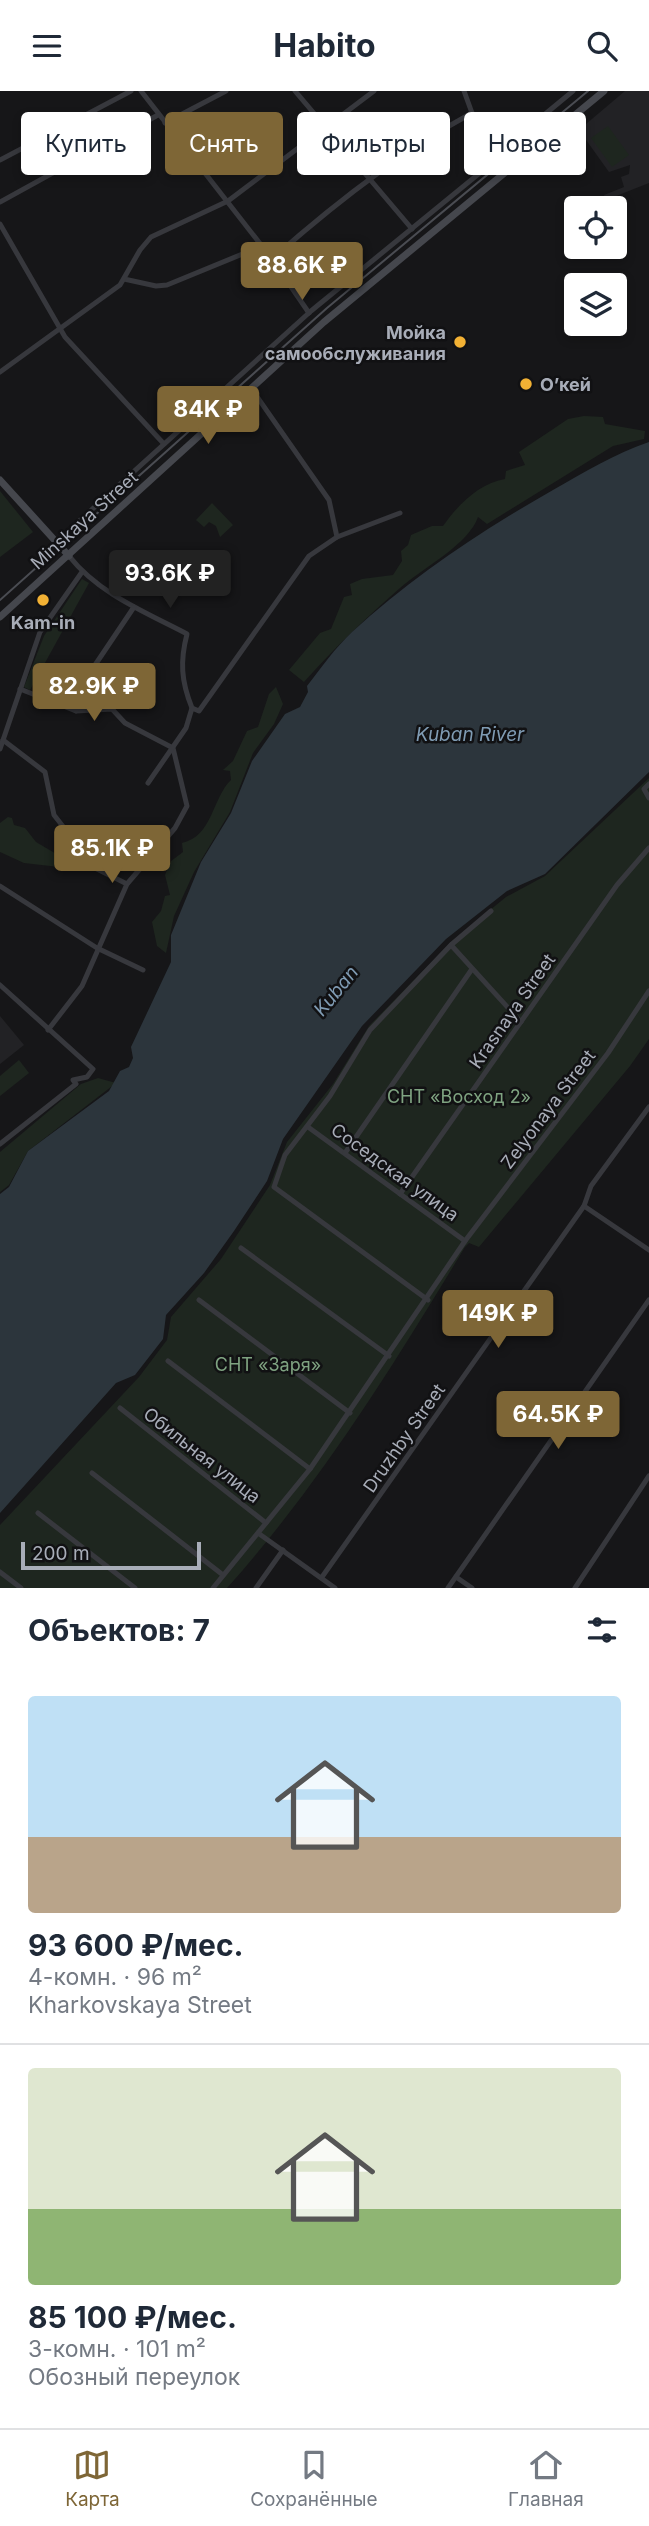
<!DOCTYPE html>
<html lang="ru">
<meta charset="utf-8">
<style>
body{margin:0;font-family:Inter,sans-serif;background:#f6f6f7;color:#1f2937;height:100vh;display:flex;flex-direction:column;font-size:26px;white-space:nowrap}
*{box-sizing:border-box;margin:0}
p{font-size:23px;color:#747a83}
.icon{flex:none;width:38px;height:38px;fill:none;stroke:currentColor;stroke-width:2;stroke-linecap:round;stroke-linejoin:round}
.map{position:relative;height:1497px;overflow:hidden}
.sheet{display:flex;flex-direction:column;background:#fff;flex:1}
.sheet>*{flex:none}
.guide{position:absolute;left:21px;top:21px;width:607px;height:63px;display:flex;gap:14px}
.buttons{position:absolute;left:564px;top:105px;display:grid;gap:14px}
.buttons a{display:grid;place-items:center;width:63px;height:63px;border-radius:7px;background:#fff;box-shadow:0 4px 10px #0003;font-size:35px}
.scale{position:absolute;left:21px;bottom:18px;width:180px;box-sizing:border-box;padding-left:7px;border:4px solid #a8adb8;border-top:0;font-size:19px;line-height:24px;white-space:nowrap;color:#a8adb8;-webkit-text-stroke:5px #111113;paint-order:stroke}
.price{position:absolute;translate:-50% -60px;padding:0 16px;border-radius:7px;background:#7e6636;color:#fff;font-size:23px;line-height:46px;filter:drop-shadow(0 2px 4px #0008)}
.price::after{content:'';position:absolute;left:50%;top:42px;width:21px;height:16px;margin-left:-10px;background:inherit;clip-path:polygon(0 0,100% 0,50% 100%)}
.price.on{background:#222;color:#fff}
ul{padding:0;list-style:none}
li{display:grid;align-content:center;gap:14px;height:371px;padding:0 28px}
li+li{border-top:2px solid #e0e1e3}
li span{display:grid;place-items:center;height:217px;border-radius:7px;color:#555}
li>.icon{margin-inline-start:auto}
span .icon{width:126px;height:126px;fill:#fffc;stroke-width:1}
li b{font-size:30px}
h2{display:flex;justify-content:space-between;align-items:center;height:84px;padding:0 28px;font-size:30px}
.pill{padding:0 24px;border-radius:7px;background:#fff;box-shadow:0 4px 10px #0003;font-size:24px;line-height:63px}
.pill.on{background:#7e6636;color:#fff}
header{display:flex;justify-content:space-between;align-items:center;height:91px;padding:0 28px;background:#fff;font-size:32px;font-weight:700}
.tab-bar{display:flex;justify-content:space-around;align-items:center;height:98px;border-top:2px solid #e0e1e3;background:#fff;font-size:19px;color:#747a83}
.tab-bar a{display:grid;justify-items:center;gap:4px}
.tab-bar .on{color:#7e6636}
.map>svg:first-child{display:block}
.built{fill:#222225}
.green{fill:#1e261f}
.water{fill:#2c353c}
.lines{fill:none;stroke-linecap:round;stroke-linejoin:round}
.street{stroke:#37383d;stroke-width:5}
.secondary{stroke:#45474d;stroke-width:7}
.tram{stroke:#4a4c52;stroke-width:2}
.poi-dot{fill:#f2b134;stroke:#111113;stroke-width:2.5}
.labels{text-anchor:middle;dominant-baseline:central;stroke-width:5;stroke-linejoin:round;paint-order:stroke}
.poi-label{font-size:18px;font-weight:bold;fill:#a8adb8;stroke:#111113;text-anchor:end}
.street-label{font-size:18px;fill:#a8adb8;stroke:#111113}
.park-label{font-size:18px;fill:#7fa381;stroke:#111113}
.water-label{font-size:19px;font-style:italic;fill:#7f9bb3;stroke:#111113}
</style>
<header><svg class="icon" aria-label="menu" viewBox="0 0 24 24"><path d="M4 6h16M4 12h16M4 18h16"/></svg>Habito<svg class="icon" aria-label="search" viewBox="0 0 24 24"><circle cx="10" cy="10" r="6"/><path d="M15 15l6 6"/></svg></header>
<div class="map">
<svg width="649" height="1497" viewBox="0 0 649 1497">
<rect width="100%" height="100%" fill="#161618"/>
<g class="built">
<polygon points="625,0 649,0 649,92 606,109 604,104 624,96 621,86 629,83 630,74 609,81 579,39"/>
<polygon points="0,925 24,954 0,973"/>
</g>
<g class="green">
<polygon points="608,35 629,64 612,76 591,47"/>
<path d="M584,325L603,326L605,333L645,340L644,348L613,355L487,433L478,426C469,453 423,477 400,497C366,527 334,557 304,591L289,579L320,542L331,538L344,506L352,504L350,493L362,488L393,484L402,470L401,460L408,454L411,444L432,435H443C458,414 478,393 505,388L506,380L525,374L519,361L568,328Z"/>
<polygon points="0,400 33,441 0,466"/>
<polygon points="212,412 233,434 220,446 216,435 209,431 204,436 196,429"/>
<polygon points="82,488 89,492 30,599 24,596 44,545"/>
<path d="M276,596L283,613L274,633L253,662L230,721L194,781L174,825L166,862L157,855L152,831L161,820L165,805L170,804L165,784L171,770L183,761L182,752C213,745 212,707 231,689L230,680L223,679L233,670L247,640L258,636L269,603Z"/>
<path d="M649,687V948L630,975L479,1156L469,1152L465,1156C393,1275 320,1393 227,1497H0V1434L139,1286L167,1249L171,1226L221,1168L270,1094L287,1051L333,993L369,935L452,850L506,806L545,785Z"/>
<polygon points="8,726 12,727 14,734 25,737 36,751 58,764 63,771 59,776 24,772 0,761 0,732"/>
<polygon points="19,969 29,982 0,1005 0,985"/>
<polygon points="98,987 116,992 28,1060 9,1094 0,1101 0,1061 81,993"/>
</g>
<path class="water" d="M649,351V681L545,783L507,800L446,848L362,935L283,1048L267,1090L234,1140L204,1182L166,1224L163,1248L135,1284L116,1292L0,1422V1103L9,1096L28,1060L109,1000L120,980L129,976L133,967L131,956L171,871V844L201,771L231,722L252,670L285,623L300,616L308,601L307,595C321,577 335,557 352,541C413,485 481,440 553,399C585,381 614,363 649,351Z"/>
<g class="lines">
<g class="street">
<polyline points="141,0 272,168 309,222"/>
<polyline points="295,0 412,138"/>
<polyline points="464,0 472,22 497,67"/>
<polyline points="165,32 226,0"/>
<polyline points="0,69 131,0"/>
<polyline points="0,111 158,24"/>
<polyline points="0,133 65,246 164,353"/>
<path d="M272,168C333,114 400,61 472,22"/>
<polyline points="124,188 156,195 167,194 262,155"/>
<polyline points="0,281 120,194 140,159 151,146 228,110 374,0"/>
<polyline points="251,297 329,409 337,446"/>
<polyline points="56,451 311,220 542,31 544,24 573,0"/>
<path d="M69,465C99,503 145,521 187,543C180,570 181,590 192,617"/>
<polyline points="20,598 76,620 112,618 125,632 173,657 187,715 175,737 127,793 82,895 48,939"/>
<polyline points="76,620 89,583 134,516"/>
<polyline points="3,649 45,681 54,724 65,738 75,767 127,793"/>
<polyline points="0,658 40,541 82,481"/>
<polyline points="148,692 186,637 192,617 199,620 309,465 337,446 400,422"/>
<polyline points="649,693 644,698 649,707"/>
<polyline points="0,795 97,857 143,879"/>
<polyline points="451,854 521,931"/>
<polyline points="0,894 93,978 87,986 73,989 76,993 0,1053"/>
<polyline points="308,1036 465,1150"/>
<polyline points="345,1062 472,878"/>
<polyline points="400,1103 617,794 649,757"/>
<polyline points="584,1115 649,1159"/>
<polyline points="241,1157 389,1265"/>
<polyline points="199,1209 350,1322"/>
<polyline points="428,1209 274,1096 285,1064 330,1005 370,939 451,854 491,820"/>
<polyline points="168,1270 310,1378"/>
<polyline points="120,1317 266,1432"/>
<polyline points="92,1382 223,1484"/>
<polyline points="38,1422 135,1497"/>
<polyline points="258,1442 335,1497"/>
<polyline points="0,1481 21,1497"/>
<polyline points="322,1486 584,1115 591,1095 649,1016"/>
<polyline points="456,1486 472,1497"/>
<polyline points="213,1497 310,1378 465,1150 608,962 649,900"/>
<polyline points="256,1497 283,1459"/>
<polyline points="448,1497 649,1209"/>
<polyline points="575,1497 649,1385"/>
</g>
<g class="secondary">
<polyline points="0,389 69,465"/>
<polyline points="0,526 324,231 604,0"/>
</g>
<polyline class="tram" points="0,509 327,217 588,0"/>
</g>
<g class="poi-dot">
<circle cx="460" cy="251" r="7"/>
<circle cx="526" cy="293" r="7"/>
<circle cx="43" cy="509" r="7"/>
</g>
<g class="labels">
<g class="poi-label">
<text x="446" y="241">Мойка<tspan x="446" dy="21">самообслуживания</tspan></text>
<text x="540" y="293" text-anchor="start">О’кей</text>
<text x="43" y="531" text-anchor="middle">Kam-in</text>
</g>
<g class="street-label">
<text transform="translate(84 429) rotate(-42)">Minskaya Street</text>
<text transform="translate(512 920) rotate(-55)">Krasnaya Street</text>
<text transform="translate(548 1018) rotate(-53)">Zelyonaya Street</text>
<text transform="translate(395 1081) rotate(36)">Соседская улица</text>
<text transform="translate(404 1347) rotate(-55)">Druzhby Street</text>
<text transform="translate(202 1364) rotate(38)">Обильная улица</text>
</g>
<g class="park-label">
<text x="459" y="1005">СНТ «Восход 2»</text>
<text x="268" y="1273">СНТ «Заря»</text>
</g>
<g class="water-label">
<text x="470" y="643">Kuban River</text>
<text transform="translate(336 900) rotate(-51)">Kuban</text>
</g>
</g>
</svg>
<div class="buttons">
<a><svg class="icon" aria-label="locate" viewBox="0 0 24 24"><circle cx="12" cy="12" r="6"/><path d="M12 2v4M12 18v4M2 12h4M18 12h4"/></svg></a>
<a><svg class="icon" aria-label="layers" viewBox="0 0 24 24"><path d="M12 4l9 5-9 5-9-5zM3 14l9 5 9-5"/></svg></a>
</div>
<div class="scale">200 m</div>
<b class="price" style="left:302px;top:211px">88.6K ₽</b>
<b class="price" style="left:208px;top:355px">84K ₽</b>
<b class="price on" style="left:170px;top:519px">93.6K ₽</b>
<b class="price" style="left:94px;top:632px">82.9K ₽</b>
<b class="price" style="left:112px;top:794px">85.1K ₽</b>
<b class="price" style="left:498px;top:1259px">149K ₽</b>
<b class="price" style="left:558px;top:1360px">64.5K ₽</b>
<div class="guide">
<a class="pill">Купить</a>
<a class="pill on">Снять</a>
<a class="pill">Фильтры</a>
<a class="pill">Новое</a>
</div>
</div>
<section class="sheet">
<h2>Объектов: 7<svg class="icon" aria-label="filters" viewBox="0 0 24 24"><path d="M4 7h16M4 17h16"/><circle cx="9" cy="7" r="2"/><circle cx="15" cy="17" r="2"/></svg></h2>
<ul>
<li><span style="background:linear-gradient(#bfe0f5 65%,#b9a48a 0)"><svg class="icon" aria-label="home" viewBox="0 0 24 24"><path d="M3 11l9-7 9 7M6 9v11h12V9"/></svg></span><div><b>93 600 ₽/мес.</b><p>4-комн. · 96 m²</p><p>Kharkovskaya Street</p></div></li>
<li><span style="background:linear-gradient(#dfe7d0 65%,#8fb573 0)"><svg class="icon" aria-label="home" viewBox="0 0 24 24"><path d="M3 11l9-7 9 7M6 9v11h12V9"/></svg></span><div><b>85 100 ₽/мес.</b><p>3-комн. · 101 m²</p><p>Обозный переулок</p></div></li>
</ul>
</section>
<nav class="tab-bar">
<a class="on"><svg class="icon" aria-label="map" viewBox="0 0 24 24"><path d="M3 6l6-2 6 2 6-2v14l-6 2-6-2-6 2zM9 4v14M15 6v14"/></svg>Карта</a>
<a><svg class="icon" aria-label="saved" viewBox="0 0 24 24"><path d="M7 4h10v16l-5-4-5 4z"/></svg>Сохранённые</a>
<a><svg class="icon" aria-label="home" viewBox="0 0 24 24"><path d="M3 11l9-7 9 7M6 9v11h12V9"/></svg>Главная</a>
</nav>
